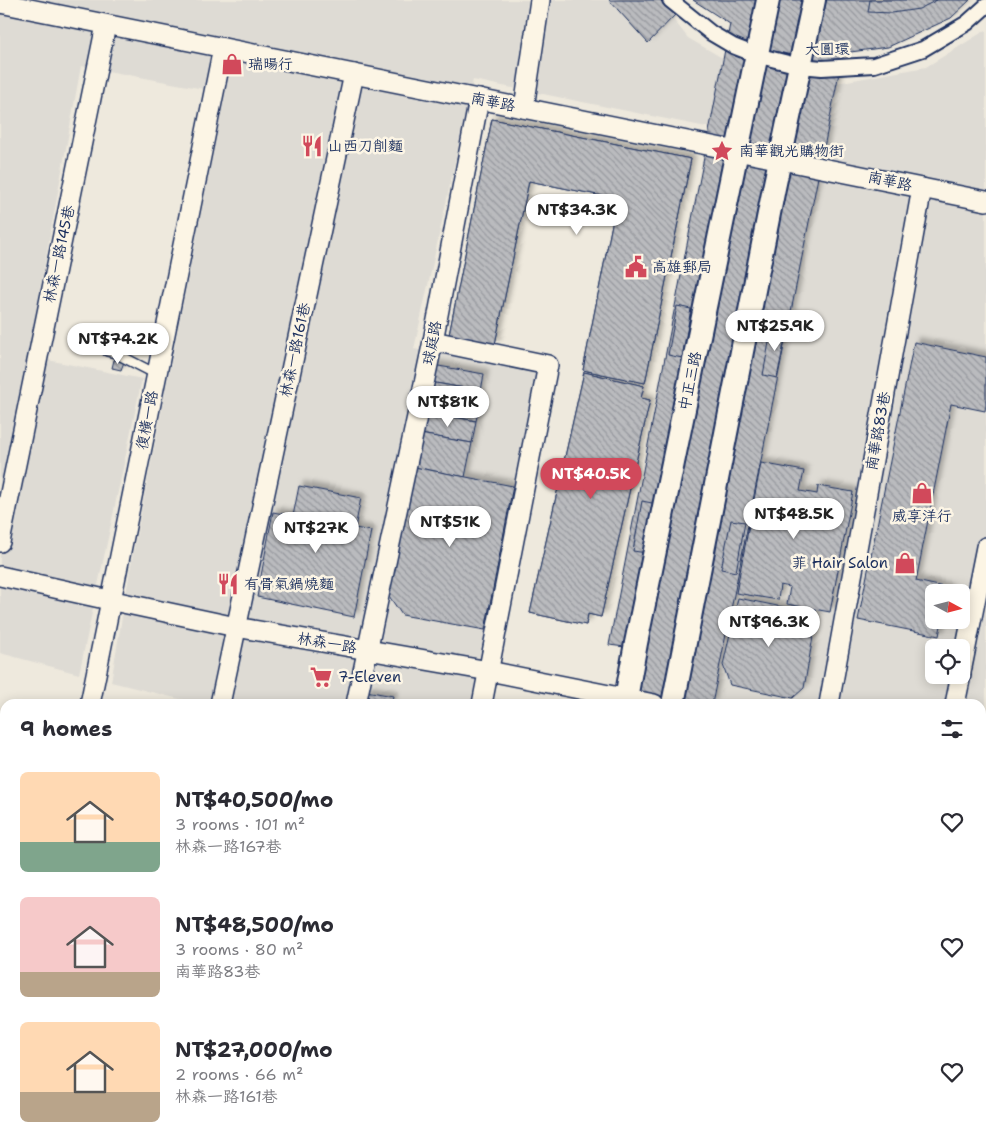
<!DOCTYPE html>
<meta charset="utf-8">
<style>
body{margin:0;font-family:"Shantell Sans","LXGW WenKai TC",sans-serif;background:#f2f2f3;color:#2b2b33;height:100vh;display:flex;flex-direction:column;font-size:19px;white-space:nowrap}
*{box-sizing:border-box;margin:0}
p{font-size:16px;color:#7c7c81}
.icon{flex:none;width:28px;height:28px;fill:none;stroke:currentColor;stroke-width:2;stroke-linecap:round;stroke-linejoin:round}
.map{position:relative;flex:1;overflow:hidden}
.sheet{position:absolute;left:0px;top:699px;width:986px;height:446px;display:flex;flex-direction:column;background:#fff;border-radius:15px 15px 0 0;box-shadow:0 2px 12px #0003}
.sheet>*{flex:none}
.needle{width:32px;rotate:97deg}
.controls{position:absolute;left:925px;top:584px;display:grid;gap:10px}
.controls a{display:grid;place-items:center;width:45px;height:45px;border-radius:8px;background:#fff;box-shadow:0 2px 12px #0003;font-size:25px}
.price{position:absolute;translate:-50% -42px;padding:0 11px;border-radius:18px;background:#fff;color:#222;font-size:16px;line-height:32px;filter:drop-shadow(0 1px 2px #0008)}
.price::after{content:'';position:absolute;left:50%;top:30px;width:15px;height:11px;margin-left:-8px;background:inherit;clip-path:polygon(0 0,100% 0,50% 100%)}
.price.on{background:#d1495b;color:#fff}
ul{padding:0;list-style:none}
li{display:flex;align-items:center;gap:15px;height:125px;padding:0 20px}
li span{display:grid;place-items:center;flex:none;width:140px;height:100px;border-radius:8px;color:#555}
li>.icon{margin-inline-start:auto}
span .icon{width:60px;height:60px;fill:#fffc;stroke-width:1}
li b{font-size:21px}
h2{display:flex;justify-content:space-between;align-items:center;height:60px;padding:0 20px;font-size:21px}
.map>svg:first-child{display:block}
.built{fill:#dedbd4;fill-rule:evenodd}
.building{fill:url(#building-back-hatch);stroke:#1b2f5e;filter:url(#shadow)}
.lines{fill:none;stroke-linecap:round;stroke-linejoin:round}
.service-casing{stroke:#1b2f5e;stroke-width:12}
.pedestrian-casing{stroke:#1b2f5e;stroke-width:18}
.minor-casing{stroke:#1b2f5e;stroke-width:22}
.tertiary-casing{stroke:#1b2f5e;stroke-width:26}
.service{stroke:#fcf5e5;stroke-width:9}
.pedestrian{stroke:#fcf5e5;stroke-width:14}
.minor{stroke:#fcf5e5;stroke-width:19}
.tertiary{stroke:#fcf5e5;stroke-width:22}
.labels{text-anchor:middle;dominant-baseline:central;stroke-width:5;stroke-linejoin:round;paint-order:stroke}
.street-label{font-size:15px;fill:#1b2f5e;stroke:#fcf5e5}
.poi-label{font-size:15px;fill:#1b2f5e;stroke:#fcf5e5;text-anchor:start}
</style>
<div class="map">
<svg width="986" height="1144" viewBox="0 0 986 1144">
<defs>
<pattern id="building-back-hatch" width="6" height="6" patternUnits="userSpaceOnUse" patternTransform="scale(1.25)"><rect width="6" height="6" fill="#babbbe"/><path d="M-1 5l2 2M0 0l6 6M5-1l2 2" fill="none" stroke="#96989e"/></pattern>
<filter id="shadow"><feDropShadow dx="4.5" dy="-4.5" stdDeviation="2.5" flood-color="#0004"/></filter>
</defs>
<rect width="100%" height="100%" fill="#eee9dd"/>
<filter id="ink" filterUnits="userSpaceOnUse"><feTurbulence type="fractalNoise" baseFrequency=".02" numOctaves="2"/><feDisplacementMap in="SourceGraphic" scale="10" xChannelSelector="R" yChannelSelector="G"/><feConvolveMatrix kernelMatrix="1 2 1 2 8 2 1 2 1" color-interpolation-filters="sRGB"/></filter>
<g filter="url(#ink)">
<g class="built">
<polygon points="0,0 658,0 688,38 743,70 726,131 473,80 414,349 541,373 473,694 519,704 200,704 111,682 133,553 225,93 81,66 28,356 142,379 79,674 0,653"/>
<path d="M986,30V1144H747L727,1140H981V704H697L825,85L926,67ZM934,592H961V620H934ZM934,648H961V675H934Z"/>
</g>
<g class="building">
<polygon points="609,0 660,0 675,15 648,43"/>
<polygon points="693,0 970,0 951,18 888,47 843,53 712,704 632,704 625,647 609,645 730,24"/>
<polygon points="870,0 937,0 919,9 892,13 868,12"/>
<polygon points="492,119 691,159 645,383 583,370 617,199 529,181 495,344 449,335"/>
<polygon points="492,119 691,159 645,383 583,370 617,199 529,181 495,344 449,335"/>
<polygon points="677,306 691,309 682,358 668,355"/>
<polygon points="772,326 787,329 777,378 763,375"/>
<polygon points="914,342 986,357 986,405 985,411 951,404 916,581 948,588 947,592 934,592 934,620 942,620 939,636 858,620"/>
<polygon points="114,360 124,362 121,370 112,368"/>
<polygon points="433,365 484,374 481,391 430,382"/>
<polygon points="584,372 644,386 641,398 650,400 601,617 588,614 586,625 530,613"/>
<polygon points="584,372 644,386 641,398 650,400 601,617 588,614 586,625 530,613"/>
<polygon points="430,382 481,391 479,407 427,397"/>
<polygon points="427,397 479,407 476,421 424,412"/>
<polygon points="424,412 476,421 472,443 420,434"/>
<polygon points="420,434 472,443 465,477 414,467"/>
<polygon points="761,463 804,471 800,491 817,494 818,486 853,492 830,612 787,604 790,587 780,585 778,600 736,593"/>
<polygon points="414,467 513,486 485,630 402,615 389,596"/>
<polygon points="299,486 361,498 355,528 371,531 354,617 257,597 273,512 293,516"/>
<polygon points="642,501 657,504 647,553 633,551"/>
<polygon points="731,520 745,522 736,572 721,569"/>
<polygon points="738,598 817,614 804,688 793,698 730,685 723,665"/>
<polygon points="366,691 393,696 391,704 364,704"/>
<polygon points="165,1140 229,1140 228,1144 165,1144"/>
<rect x="272" y="1140" width="63" height="4"/>
<polygon points="793,1140 845,1140 844,1144 792,1144"/>
</g>
<g class="lines">
<g class="service-casing">
<polyline id="service" points="107,351 115,353 156,374"/>
</g>
<g class="pedestrian-casing">
<polyline id="pedestrian" points="670,0 711,33 733,46 756,55 800,66 822,68 874,65 923,49 967,23 986,6"/>
</g>
<g class="minor-casing">
<g id="minor">
<polyline points="0,3 986,201"/>
<polyline points="524,108 540,0"/>
<polyline points="433,341 548,365 482,704"/>
<polyline points="0,542 106,25"/>
<polyline points="0,576 123,603 236,627 489,671 654,704"/>
<polyline points="961,672 986,547"/>
<polyline points="90,704 223,48"/>
<polyline points="220,704 354,74"/>
<polyline points="356,704 433,341 479,99"/>
<polyline points="829,704 922,188"/>
<polyline points="955,704 961,675"/>
<polyline points="981,769 986,770"/>
<polyline points="0,1030 5,1032"/>
<polyline points="558,1140 581,1144"/>
<polyline points="3,1144 5,1134"/>
<polyline points="132,1144 133,1140"/>
<polyline points="259,1144 260,1140"/>
<polyline points="780,1144 780,1140"/>
<polyline points="868,1144 868,1140"/>
</g>
</g>
<g class="tertiary-casing">
<g id="tertiary">
<polyline points="625,704 636,643 768,0"/>
<polyline points="673,704 774,188 814,0"/>
<polyline points="539,1144 540,1140"/>
<polyline points="587,1144 588,1140"/>
</g>
</g>
<use href="#service" class="service"/>
<use href="#pedestrian" class="pedestrian"/>
<use href="#minor" class="minor"/>
<use href="#tertiary" class="tertiary"/>
</g>
</g>
<defs>
<g id="shop-bare" transform="scale(1.725)"><path d="M-5-2.5h2.3a2.7 3.5 0 0 1 5.4 0H5L5.5 6h-11ZM-1.5-2.5h3a1.5 2.3 0 0 0-3 0Z" fill="#d1495b" stroke="#fcf5e5" stroke-width="2.5" paint-order="stroke"/></g>
<g id="restaurant-bare" transform="scale(1.725)"><path d="M-5-6h1v4h1v-4h1v4h1v-4h1v5L-1.5 .5V6h-2V.5L-5-1ZM5-6V6H3V1.5H1.5Q1.5-4 5-6Z" fill="#d1495b" stroke="#fcf5e5" stroke-width="2.5" paint-order="stroke"/></g>
<g id="sight-bare" transform="scale(1.725)"><path d="M0-6L1.8-2.2L6-1.7L2.9 1.2L3.7 5.4L0 3.3L-3.7 5.4L-2.9 1.2L-6-1.7L-1.8-2.2Z" fill="#d1495b" stroke="#fcf5e5" stroke-width="2.5" paint-order="stroke"/></g>
<g id="civic-bare" transform="scale(1.725)"><path d="M-.6-6.5H3V-4.5H.6V-3L4-1V1h2V6H-6V1h2V-1L-.6-3ZM-1.2 2.5V6h2.4V2.5Z" fill="#d1495b" stroke="#fcf5e5" stroke-width="2.5" paint-order="stroke"/></g>
<g id="supermarket-bare" transform="scale(1.725)"><path d="M-6-5.5h2.5l.6 2H6L4.5 2H-2.5L-4.4-4H-6ZM-1.5 3.2a1.3 1.3 0 1 0 .1 0ZM3 3.2a1.3 1.3 0 1 0 .1 0Z" fill="#d1495b" stroke="#fcf5e5" stroke-width="2.5" paint-order="stroke"/></g>
</defs>
<g fill-rule="evenodd">
<use href="#shop-bare" x="232" y="64"/>
<use href="#restaurant-bare" x="312" y="146"/>
<use href="#sight-bare" x="722" y="151"/>
<use href="#civic-bare" x="636" y="267"/>
<use href="#shop-bare" x="922" y="493"/>
<use href="#shop-bare" x="905" y="563"/>
<use href="#restaurant-bare" x="228" y="584"/>
<use href="#supermarket-bare" x="321" y="677"/>
</g>
<g class="labels">
<g class="street-label">
<text x="827" y="49">大圓環</text>
<text transform="translate(493 102) rotate(11)">南華路</text>
<text transform="translate(890 181) rotate(12)">南華路</text>
<text transform="translate(59 254) rotate(-78)">林森一路145巷</text>
<text transform="translate(432 343) rotate(-79)">球庭路</text>
<text transform="translate(295 350) rotate(-78)">林森一路161巷</text>
<text transform="translate(690 381) rotate(-78)">中正三路</text>
<text transform="translate(147 420) rotate(-79)">復橫一路</text>
<text transform="translate(878 431) rotate(-80)">南華路83巷</text>
<text transform="translate(327 643) rotate(10)">林森一路</text>
</g>
<g class="poi-label">
<text x="248" y="64">瑞暘行</text>
<text x="328" y="146">山西刀削麵</text>
<text x="739" y="151">南華觀光購物街</text>
<text x="652" y="267">高雄郵局</text>
<text x="922" y="516" text-anchor="middle">威享洋行</text>
<text x="888" y="563" text-anchor="end">菲 Hair Salon</text>
<text x="244" y="584">有骨氣鍋燒麵</text>
<text x="338" y="677">7-Eleven</text>
</g>
</g>
</svg>
<div class="controls">
<a><svg class="needle" viewBox="-14 -14 28 28"><path d="M0-13l5 13h-10z" fill="#e53935"/><path d="M0 13l5-13h-10z" fill="#7c7c81"/></svg></a>
<a><svg class="icon" aria-label="locate" viewBox="0 0 24 24"><circle cx="12" cy="12" r="6"/><path d="M12 2v4M12 18v4M2 12h4M18 12h4"/></svg></a>
</div>
<b class="price" style="left:577px;top:236px">NT$34.3K</b>
<b class="price" style="left:775px;top:352px">NT$25.9K</b>
<b class="price" style="left:118px;top:365px">NT$74.2K</b>
<b class="price" style="left:448px;top:428px">NT$81K</b>
<b class="price on" style="left:591px;top:500px">NT$40.5K</b>
<b class="price" style="left:794px;top:540px">NT$48.5K</b>
<b class="price" style="left:450px;top:548px">NT$51K</b>
<b class="price" style="left:316px;top:554px">NT$27K</b>
<b class="price" style="left:769px;top:648px">NT$96.3K</b>
<section class="sheet">
<h2>9 homes<svg class="icon" aria-label="filters" viewBox="0 0 24 24"><path d="M4 7h16M4 17h16"/><circle cx="9" cy="7" r="2"/><circle cx="15" cy="17" r="2"/></svg></h2>
<ul>
<li><span style="background:linear-gradient(#ffd9b3 70%,#7fa58c 0)"><svg class="icon" aria-label="home" viewBox="0 0 24 24"><path d="M3 11l9-7 9 7M6 9v11h12V9"/></svg></span><div><b>NT$40,500/mo</b><p>3 rooms · 101 m²</p><p>林森一路167巷</p></div><svg class="icon" aria-label="heart" viewBox="0 0 24 24"><path d="M12 20l-8-8c-3-5 5-10 8-4 3-6 11-1 8 4z"/></svg></li>
<li><span style="background:linear-gradient(#f6c9c9 75%,#b9a48a 0)"><svg class="icon" aria-label="home" viewBox="0 0 24 24"><path d="M3 11l9-7 9 7M6 9v11h12V9"/></svg></span><div><b>NT$48,500/mo</b><p>3 rooms · 80 m²</p><p>南華路83巷</p></div><svg class="icon" aria-label="heart" viewBox="0 0 24 24"><path d="M12 20l-8-8c-3-5 5-10 8-4 3-6 11-1 8 4z"/></svg></li>
<li><span style="background:linear-gradient(#ffd9b3 70%,#b9a48a 0)"><svg class="icon" aria-label="home" viewBox="0 0 24 24"><path d="M3 11l9-7 9 7M6 9v11h12V9"/></svg></span><div><b>NT$27,000/mo</b><p>2 rooms · 66 m²</p><p>林森一路161巷</p></div><svg class="icon" aria-label="heart" viewBox="0 0 24 24"><path d="M12 20l-8-8c-3-5 5-10 8-4 3-6 11-1 8 4z"/></svg></li>
</ul>
</section>
</div>
